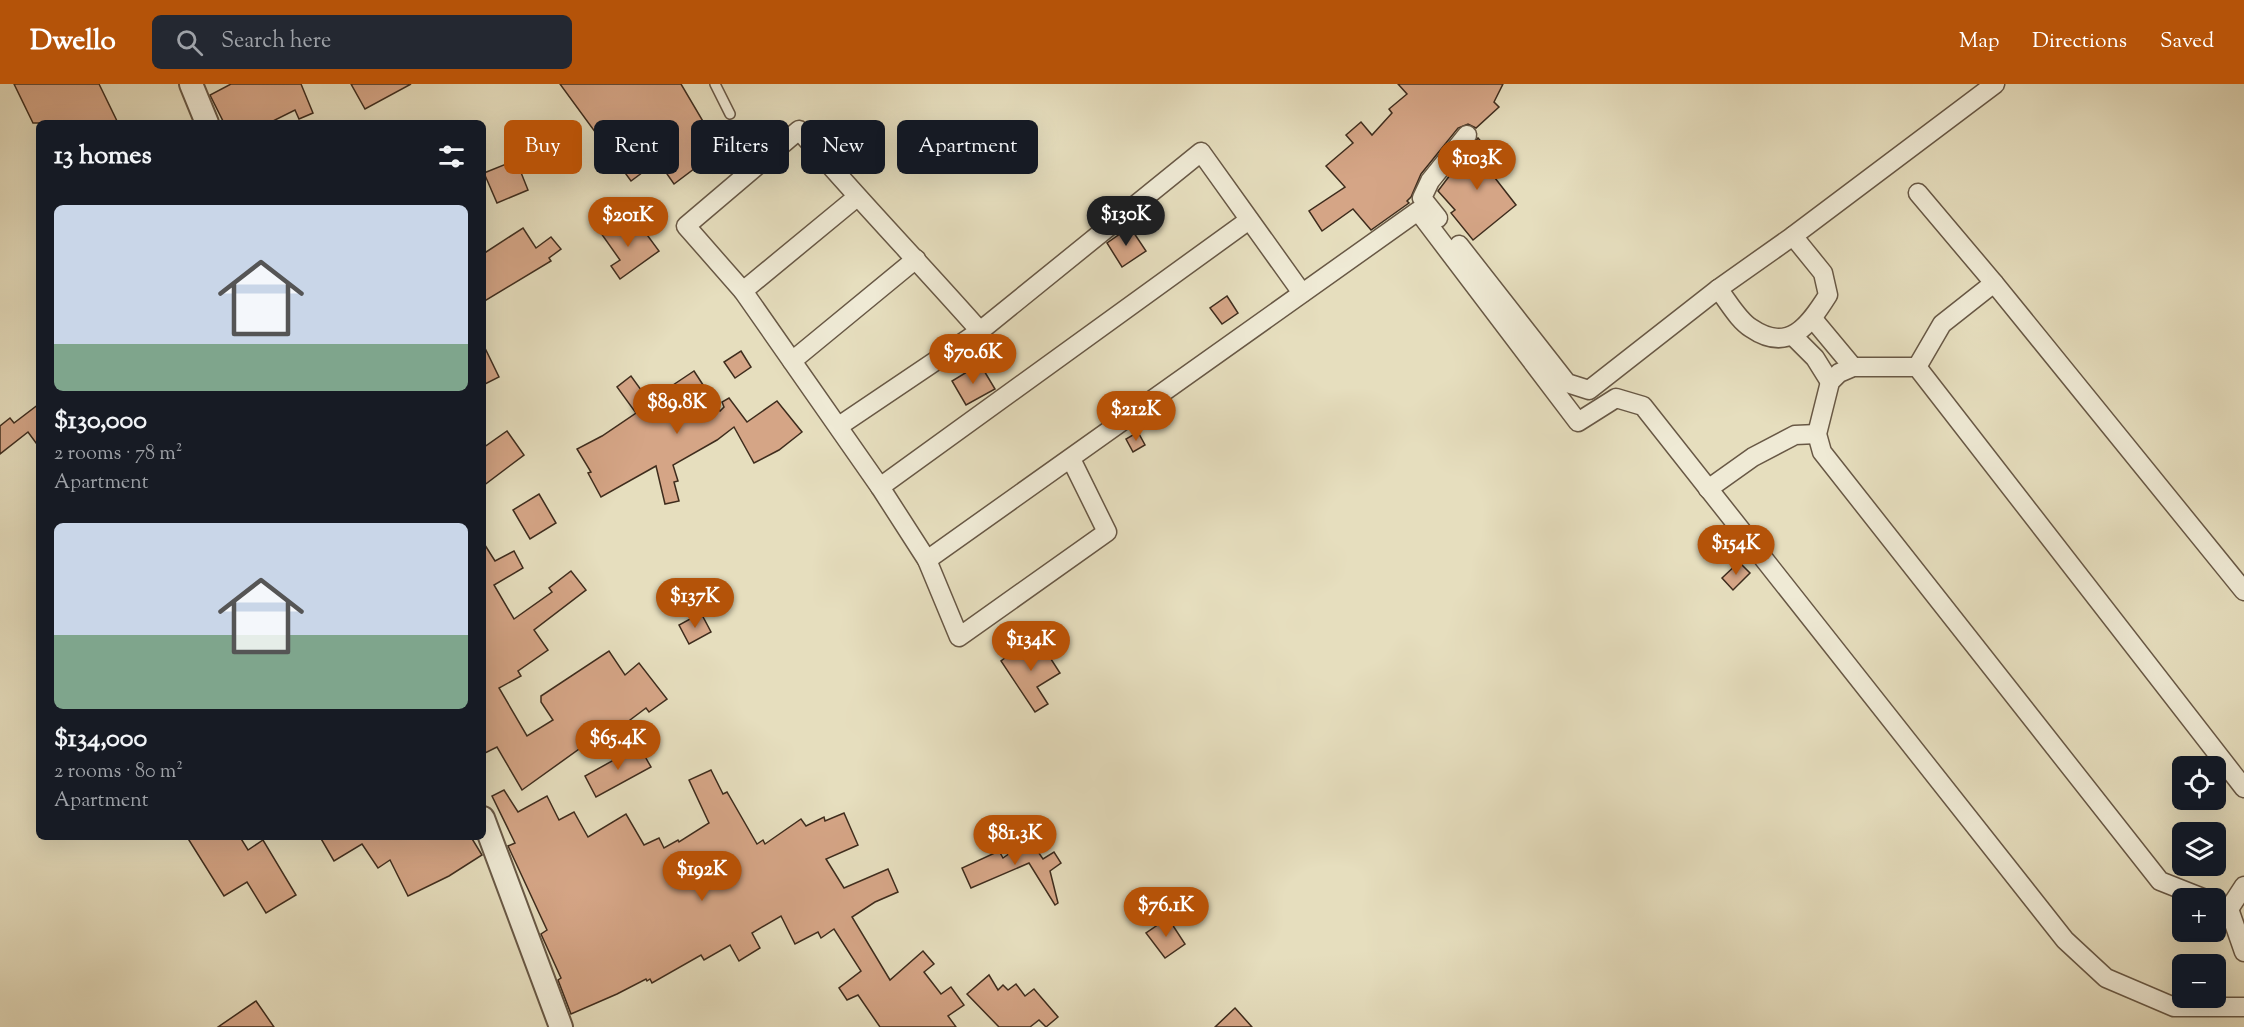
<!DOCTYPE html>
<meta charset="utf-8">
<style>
body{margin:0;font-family:"Sorts Mill Goudy",serif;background:#242831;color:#f1f3f6;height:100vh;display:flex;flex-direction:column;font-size:22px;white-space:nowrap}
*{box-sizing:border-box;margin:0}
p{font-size:20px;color:#9ea1a6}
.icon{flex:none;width:33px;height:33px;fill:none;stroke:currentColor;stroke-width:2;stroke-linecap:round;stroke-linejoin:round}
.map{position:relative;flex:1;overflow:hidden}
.drawer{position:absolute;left:36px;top:36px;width:450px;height:720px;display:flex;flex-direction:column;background:#171b24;border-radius:9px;box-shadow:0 6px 24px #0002}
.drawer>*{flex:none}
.banner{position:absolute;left:504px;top:36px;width:570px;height:54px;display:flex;gap:12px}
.controls{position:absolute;left:2172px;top:672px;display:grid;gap:12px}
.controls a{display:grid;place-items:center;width:54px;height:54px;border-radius:9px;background:#171b24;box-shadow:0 6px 24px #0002;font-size:30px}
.price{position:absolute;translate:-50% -51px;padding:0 14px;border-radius:21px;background:#b45309;color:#fff;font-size:20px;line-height:39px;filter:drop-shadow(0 2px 3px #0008)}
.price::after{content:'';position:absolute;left:50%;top:36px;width:18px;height:14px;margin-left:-9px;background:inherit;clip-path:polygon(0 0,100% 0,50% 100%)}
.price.selected{background:#222;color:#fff}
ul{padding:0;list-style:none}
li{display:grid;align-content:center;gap:12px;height:318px;padding:0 18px}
li span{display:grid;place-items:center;height:186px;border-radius:9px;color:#555}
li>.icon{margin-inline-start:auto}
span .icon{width:108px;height:108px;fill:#fffc;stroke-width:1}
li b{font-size:26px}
h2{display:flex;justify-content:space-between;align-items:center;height:72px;padding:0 18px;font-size:26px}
.pill{padding:0 21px;border-radius:9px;background:#171b24;box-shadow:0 6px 24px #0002;font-size:21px;line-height:54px}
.pill.selected{background:#b45309;color:#fff}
header{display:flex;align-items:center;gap:36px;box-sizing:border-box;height:84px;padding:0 30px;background:#b45309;color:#fff}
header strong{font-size:28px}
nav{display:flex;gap:33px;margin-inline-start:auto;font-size:21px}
.search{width:420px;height:54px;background:#242831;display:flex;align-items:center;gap:15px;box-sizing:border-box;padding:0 21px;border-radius:9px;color:#9ea1a6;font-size:22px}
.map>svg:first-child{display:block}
.building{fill:#d5a586;stroke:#3e2c1d;stroke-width:1.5}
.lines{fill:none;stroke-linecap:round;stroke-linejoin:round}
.service-casing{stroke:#685845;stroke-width:12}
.minor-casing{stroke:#685845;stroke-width:21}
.tertiary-casing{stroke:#685845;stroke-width:26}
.service{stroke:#efead5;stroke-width:9}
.minor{stroke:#efead5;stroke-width:18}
.tertiary{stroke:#efead5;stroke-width:22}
</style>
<header>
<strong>Dwello</strong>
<div class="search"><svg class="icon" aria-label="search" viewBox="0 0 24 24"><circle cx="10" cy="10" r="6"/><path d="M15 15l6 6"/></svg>Search here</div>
<nav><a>Map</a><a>Directions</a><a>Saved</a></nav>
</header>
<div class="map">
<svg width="2244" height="943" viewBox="0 0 2244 943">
<rect width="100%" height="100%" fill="#e6debe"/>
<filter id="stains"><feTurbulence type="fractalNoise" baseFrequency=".00333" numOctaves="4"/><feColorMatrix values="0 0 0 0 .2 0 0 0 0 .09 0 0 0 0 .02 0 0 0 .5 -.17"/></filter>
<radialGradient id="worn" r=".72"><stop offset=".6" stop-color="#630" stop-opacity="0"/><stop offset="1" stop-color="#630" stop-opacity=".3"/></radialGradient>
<g class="building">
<polygon points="14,0 99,0 118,39 33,39"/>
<polygon points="231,0 301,0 313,29 299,35 295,26 269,39 224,39 210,11"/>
<polygon points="351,0 411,0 365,25"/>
<polygon points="560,0 681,0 707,44 692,55 707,75 674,100 658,77 631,97"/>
<polygon points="1398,0 1503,0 1494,18 1499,23 1476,44 1468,40 1458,44 1421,90 1411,113 1407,117 1409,119 1371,146 1353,125 1322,147 1309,127 1345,103 1326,82 1353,59 1346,51 1361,38 1372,51 1392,29 1389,25 1407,10"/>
<polygon points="1478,54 1504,84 1495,94 1516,121 1473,156 1451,129 1455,126 1438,107"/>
<polygon points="516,76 528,106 497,119 484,89"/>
<polygon points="612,135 625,154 642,144 659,167 620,195 611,182 620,176 598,145"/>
<polygon points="1130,143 1146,167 1122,183 1107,159"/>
<polygon points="523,144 536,164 551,153 561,165 549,174 551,177 483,218 483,170"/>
<polygon points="1227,212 1238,229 1222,240 1210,224"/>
<polygon points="483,260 499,293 483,301"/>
<polygon points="741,267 751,283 735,294 724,278"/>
<polygon points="980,280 995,305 966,321 952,297"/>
<polygon points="694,287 720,327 724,323 722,318 729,314 747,338 777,317 802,348 779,366 754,379 734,343 717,356 673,381 678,397 674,398 679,417 665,420 656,382 601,413 588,389 591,388 577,365 602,352 636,329 617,303 631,292 649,317"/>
<polygon points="39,320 39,363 28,348 0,370 0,342 10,334 14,339"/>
<polygon points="507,347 524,371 483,402 483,364"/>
<polygon points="1138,348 1145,361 1133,368 1126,355"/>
<polygon points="539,410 556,439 530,455 513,426"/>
<polygon points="483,458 495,477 514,467 523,484 494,501 514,535 552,508 549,504 571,487 586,506 534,546 548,566 518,587 521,592 499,604 527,652 553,636 541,618 541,612 609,567 625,591 639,579 667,615 649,628 646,624 618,645 614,640 522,706 497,663 483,670"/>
<polygon points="1739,478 1750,489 1733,506 1722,494"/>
<polygon points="701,529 711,548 689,560 679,541"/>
<polygon points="1038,555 1060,589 1037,603 1048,620 1035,628 1001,577 1014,567 1016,569"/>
<polygon points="639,662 651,683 596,713 585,692"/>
<polygon points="711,686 723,710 727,708 757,760 763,756 765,760 801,735 806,742 824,733 825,737 844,729 858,761 826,775 844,804 888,785 898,808 875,818 852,833 890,896 923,867 934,880 924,888 941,910 951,903 964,921 948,932 956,943 880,943 858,911 847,916 839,904 861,887 834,845 821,854 818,848 795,860 781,832 752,849 760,864 739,877 730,861 704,876 701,871 652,899 650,895 647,897 646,895 617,910 571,930 558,896 561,894 541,850 547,846 508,762 515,759 492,712 504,706 518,728 547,712 559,736 574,728 588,753 626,730 644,761 659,754 664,764 678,756 679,758 709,739 689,696"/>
<polygon points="1025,749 1043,775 1054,768 1061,779 1050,787 1058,819 1055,821 1029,779 971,804 962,784 999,767 1003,774 1020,762 1015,755"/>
<polygon points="187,753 240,753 248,766 263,756 296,811 266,829 247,798 224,812"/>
<polygon points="320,753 471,753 482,771 449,792 408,812 390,776 378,784 362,760 334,777"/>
<polygon points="1168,834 1185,860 1165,874 1146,849"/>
<polygon points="989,891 998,906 1003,901 1008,906 1016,900 1025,912 1034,905 1058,933 1046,943 1039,936 1030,943 999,943 967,910"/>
<polygon points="256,917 274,943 218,943"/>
<polygon points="1235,924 1252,943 1215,943"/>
</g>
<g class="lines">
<g class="service-casing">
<polyline id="service" points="715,0 730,30"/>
</g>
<g class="minor-casing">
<g id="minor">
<polyline points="1918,109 1994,199 2244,507"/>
<polyline points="1438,134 1422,114 1430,97 1467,51"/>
<polyline points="1459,161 1567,299 1589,306 1718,205 1793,152 1995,0"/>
<path d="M1718,205C1728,217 1738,236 1751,244C1789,270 1809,241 1828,211L1823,189L1793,152"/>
<polyline points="743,207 857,113"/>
<polyline points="1813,235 1853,283"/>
<path d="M980,247C920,179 858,115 799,46L686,142L743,207L880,403L927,476L959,553L1107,448L1071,375"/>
<polyline points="1793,252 1815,274 1830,298"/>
<polyline points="792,277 916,175"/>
<polyline points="1917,283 1942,240 1994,199"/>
<polyline points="839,342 980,247 1201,68 1302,209"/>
<polyline points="880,403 1249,136"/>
<polyline points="1708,405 1753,373 1795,351 1817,350"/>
<polyline points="927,476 1418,127 1578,338 1616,314 1643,322 2065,856 2106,894 2174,923 2244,923"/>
<polyline points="2203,814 2160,797 1822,368 1817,350 1830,298 1839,289 1853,283 1917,283 2244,704"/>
<polyline points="2216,820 2229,825 2244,802"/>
<polyline points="2229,825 2244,868"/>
</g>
</g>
<g class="tertiary-casing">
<g id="tertiary">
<polyline points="191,0 207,39"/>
<polyline points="483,734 561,943"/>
</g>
</g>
<use href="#service" class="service"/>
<use href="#minor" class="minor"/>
<use href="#tertiary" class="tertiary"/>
</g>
<rect width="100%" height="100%" filter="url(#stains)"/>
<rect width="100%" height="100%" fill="url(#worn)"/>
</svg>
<div class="controls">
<a><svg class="icon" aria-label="locate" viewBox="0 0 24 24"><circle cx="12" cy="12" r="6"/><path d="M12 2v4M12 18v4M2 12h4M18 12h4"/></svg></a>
<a><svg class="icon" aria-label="layers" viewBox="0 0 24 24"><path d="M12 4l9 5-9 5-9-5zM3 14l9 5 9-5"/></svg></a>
<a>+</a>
<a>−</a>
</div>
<b class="price" style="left:1477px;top:107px">$103K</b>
<b class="price selected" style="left:1126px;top:163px">$130K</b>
<b class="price" style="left:628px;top:164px">$201K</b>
<b class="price" style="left:973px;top:301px">$70.6K</b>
<b class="price" style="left:677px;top:351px">$89.8K</b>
<b class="price" style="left:1136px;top:358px">$212K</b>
<b class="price" style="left:1736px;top:492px">$154K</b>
<b class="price" style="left:695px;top:545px">$137K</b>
<b class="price" style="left:1031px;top:588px">$134K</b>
<b class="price" style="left:618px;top:687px">$65.4K</b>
<b class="price" style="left:1015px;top:782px">$81.3K</b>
<b class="price" style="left:702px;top:818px">$192K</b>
<b class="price" style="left:1166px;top:854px">$76.1K</b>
<div class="banner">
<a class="pill selected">Buy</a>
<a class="pill">Rent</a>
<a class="pill">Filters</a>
<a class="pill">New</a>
<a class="pill">Apartment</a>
</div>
<section class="drawer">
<h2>13 homes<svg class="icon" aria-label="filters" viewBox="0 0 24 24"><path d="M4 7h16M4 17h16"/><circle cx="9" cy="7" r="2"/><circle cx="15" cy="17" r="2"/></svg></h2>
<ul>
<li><span style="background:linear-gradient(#c9d6e8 75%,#7fa58c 0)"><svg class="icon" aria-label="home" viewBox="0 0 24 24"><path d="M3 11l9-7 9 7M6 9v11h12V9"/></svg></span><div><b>$130,000</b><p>2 rooms · 78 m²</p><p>Apartment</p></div></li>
<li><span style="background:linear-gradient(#c9d6e8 60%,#7fa58c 0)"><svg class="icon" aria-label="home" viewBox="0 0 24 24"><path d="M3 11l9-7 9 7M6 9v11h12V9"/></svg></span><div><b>$134,000</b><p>2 rooms · 80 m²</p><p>Apartment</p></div></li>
</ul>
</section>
</div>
